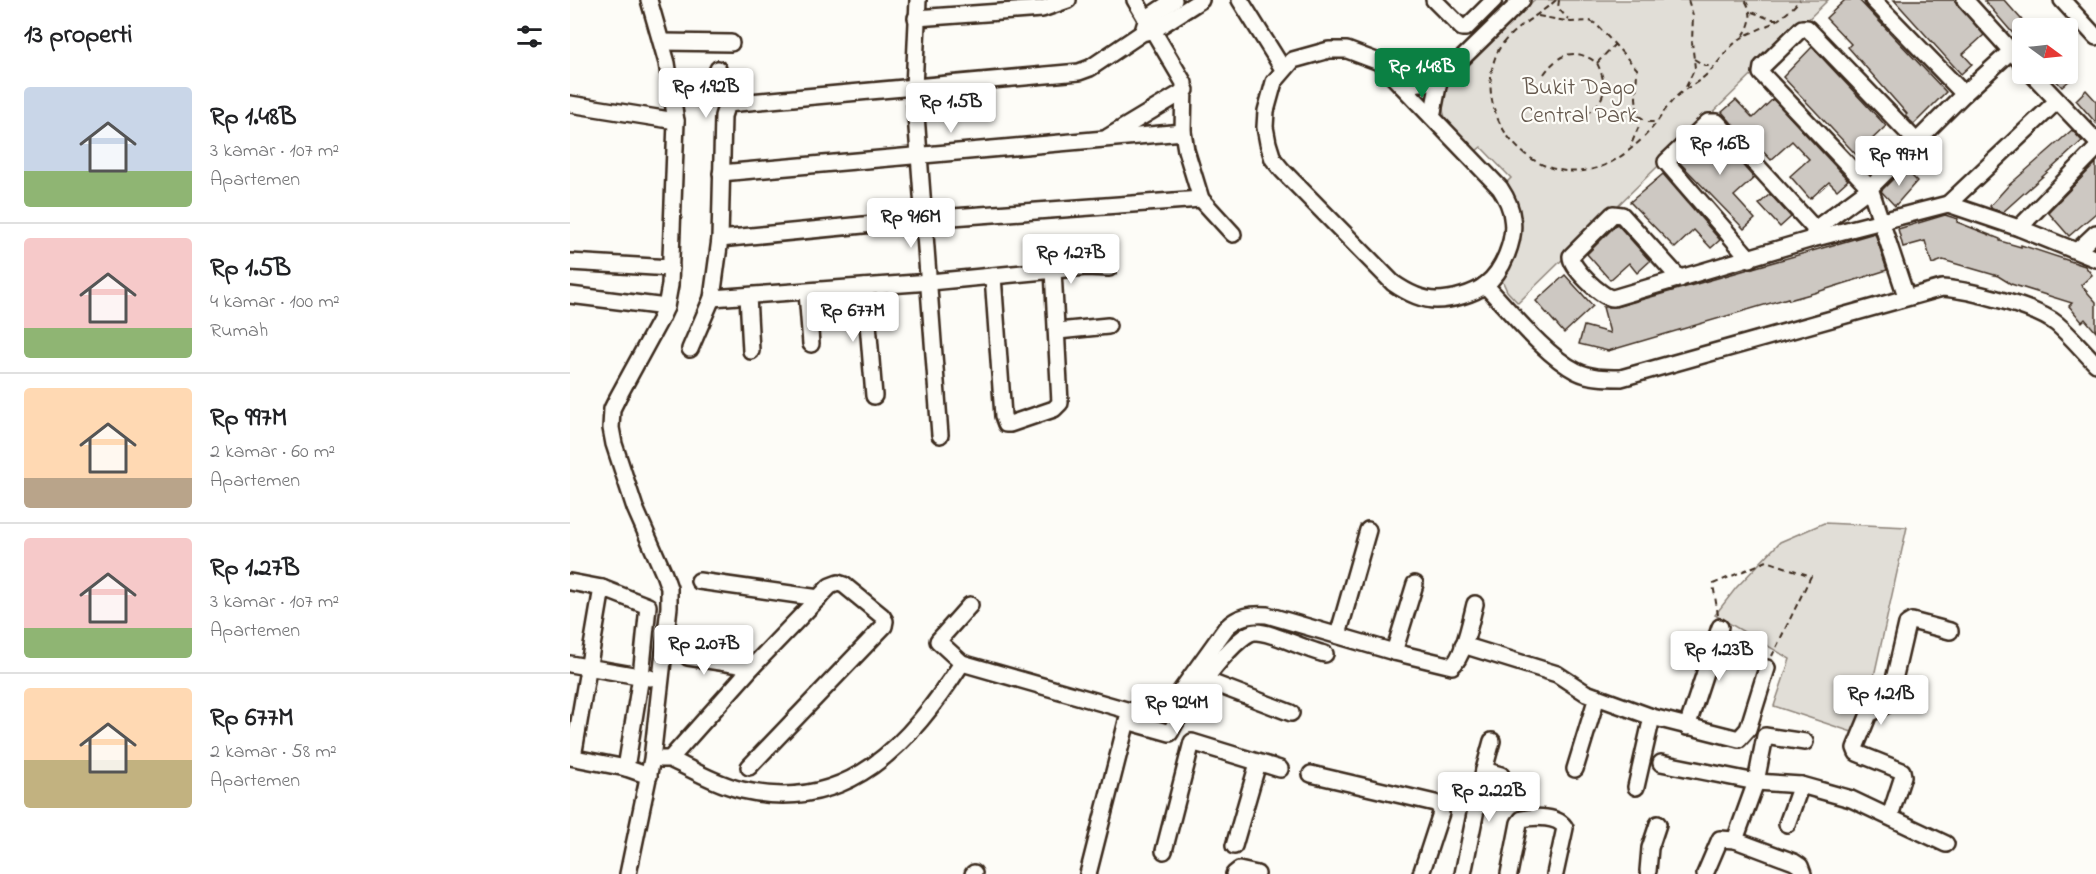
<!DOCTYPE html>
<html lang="id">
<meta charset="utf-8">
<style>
body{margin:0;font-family:"Indie Flower",sans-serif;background:#f2f2f2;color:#202124;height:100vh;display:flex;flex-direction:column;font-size:22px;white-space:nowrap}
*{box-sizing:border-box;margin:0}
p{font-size:20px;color:#757577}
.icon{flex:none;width:33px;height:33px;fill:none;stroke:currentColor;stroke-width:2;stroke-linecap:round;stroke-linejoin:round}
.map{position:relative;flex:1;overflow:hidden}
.sheet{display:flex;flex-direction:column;background:#fff;width:570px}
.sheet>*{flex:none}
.needle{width:39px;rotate:105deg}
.buttons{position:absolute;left:1442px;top:18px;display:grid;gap:12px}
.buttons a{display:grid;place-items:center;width:66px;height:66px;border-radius:6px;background:#fff;box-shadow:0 3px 9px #0003;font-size:30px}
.price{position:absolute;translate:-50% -51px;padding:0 14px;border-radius:6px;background:#fff;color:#222;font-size:20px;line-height:39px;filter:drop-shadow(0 2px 3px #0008)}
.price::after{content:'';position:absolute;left:50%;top:36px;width:18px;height:14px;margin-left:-9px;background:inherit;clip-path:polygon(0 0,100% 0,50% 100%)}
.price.on{background:#0b8043;color:#fff}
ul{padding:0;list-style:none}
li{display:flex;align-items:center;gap:18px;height:150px;padding:0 24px}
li+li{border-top:2px solid #e0e0e0}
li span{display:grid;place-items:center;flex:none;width:168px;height:120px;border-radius:6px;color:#555}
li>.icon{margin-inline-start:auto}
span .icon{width:72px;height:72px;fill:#fffc;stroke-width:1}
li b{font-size:26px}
h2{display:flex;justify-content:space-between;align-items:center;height:72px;padding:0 24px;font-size:26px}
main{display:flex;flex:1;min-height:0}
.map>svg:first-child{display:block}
.green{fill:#e1ded7;stroke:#8e847a;stroke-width:1.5}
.building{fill:#cdc8c2;stroke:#3b2a1e;stroke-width:1.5}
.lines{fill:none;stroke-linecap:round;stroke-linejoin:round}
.minor-casing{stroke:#3b2a1e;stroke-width:20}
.path{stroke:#3b2a1e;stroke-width:2;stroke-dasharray:6 4.5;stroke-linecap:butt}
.minor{stroke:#fdfcf7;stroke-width:15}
.labels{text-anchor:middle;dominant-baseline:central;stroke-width:4.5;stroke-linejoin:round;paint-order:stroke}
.park-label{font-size:24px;fill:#64574c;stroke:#fdfcf7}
</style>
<main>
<section class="sheet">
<h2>13 properti<svg class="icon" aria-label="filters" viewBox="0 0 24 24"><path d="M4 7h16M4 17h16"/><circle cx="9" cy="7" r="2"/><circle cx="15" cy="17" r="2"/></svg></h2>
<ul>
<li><span style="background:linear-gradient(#c9d6e8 70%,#8fb573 0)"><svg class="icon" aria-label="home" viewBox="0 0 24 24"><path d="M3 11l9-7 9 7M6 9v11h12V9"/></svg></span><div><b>Rp 1.48B</b><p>3 kamar · 107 m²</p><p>Apartemen</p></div></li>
<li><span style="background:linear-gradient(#f6c9c9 75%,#8fb573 0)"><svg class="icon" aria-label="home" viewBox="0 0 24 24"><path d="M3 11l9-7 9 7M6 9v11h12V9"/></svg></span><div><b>Rp 1.5B</b><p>4 kamar · 100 m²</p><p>Rumah</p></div></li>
<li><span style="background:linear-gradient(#ffd9b3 75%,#b9a48a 0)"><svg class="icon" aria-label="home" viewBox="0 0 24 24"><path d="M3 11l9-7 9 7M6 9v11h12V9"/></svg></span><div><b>Rp 997M</b><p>2 kamar · 60 m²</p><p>Apartemen</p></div></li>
<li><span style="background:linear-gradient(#f6c9c9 75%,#8fb573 0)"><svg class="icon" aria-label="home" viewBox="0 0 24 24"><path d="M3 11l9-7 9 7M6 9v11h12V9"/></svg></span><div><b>Rp 1.27B</b><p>3 kamar · 107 m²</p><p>Apartemen</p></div></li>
<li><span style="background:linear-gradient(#ffd9b3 60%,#c2b280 0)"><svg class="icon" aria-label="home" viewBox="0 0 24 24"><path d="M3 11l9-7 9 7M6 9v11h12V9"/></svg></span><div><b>Rp 677M</b><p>2 kamar · 58 m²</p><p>Apartemen</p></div></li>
</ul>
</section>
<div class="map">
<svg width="1526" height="874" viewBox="0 0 1526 874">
<rect width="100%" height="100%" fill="#fdfcf7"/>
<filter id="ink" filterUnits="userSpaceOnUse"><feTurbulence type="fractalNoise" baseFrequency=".0167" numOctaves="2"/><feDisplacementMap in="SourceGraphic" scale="12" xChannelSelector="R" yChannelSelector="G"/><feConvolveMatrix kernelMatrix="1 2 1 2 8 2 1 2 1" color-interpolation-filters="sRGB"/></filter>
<g filter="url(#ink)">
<g class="green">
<path d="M964,0H1258L948,303L937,291L932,280L942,253L934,185L941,178L911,147L905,152C883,129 863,119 878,85Z"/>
<polygon points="1254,523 1337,527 1291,735 1204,706 1220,659 1145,615 1166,588 1210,542"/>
</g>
<g class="building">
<polygon points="1275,0 1289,0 1376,92 1344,124 1335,116 1337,114 1278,47 1281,44 1256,18"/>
<polygon points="1324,0 1384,0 1414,35 1393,54 1402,64 1391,74"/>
<polygon points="1414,0 1434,0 1451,19 1457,28 1452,28 1452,44"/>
<polygon points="1242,47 1316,126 1297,144 1305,153 1294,163 1213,77"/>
<polygon points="1480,74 1507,74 1492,87"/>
<polygon points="1516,90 1526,101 1526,123 1506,100"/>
<polygon points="1203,99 1278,180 1267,190 1259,182 1240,199 1220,176 1239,159 1222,141 1201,160 1177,134 1174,137 1152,112 1166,100 1183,118"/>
<polygon points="1502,130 1512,141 1433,212 1422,209 1420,206 1438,186"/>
<polygon points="1143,132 1184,178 1164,196 1185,219 1174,229 1110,163"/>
<polygon points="1526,163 1526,213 1499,236 1478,212"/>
<polygon points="1334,168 1347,181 1325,206 1311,191"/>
<polygon points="1093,174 1150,240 1141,248 1124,230 1105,248 1060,202"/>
<polygon points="1200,194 1221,217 1210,227 1189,204"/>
<polygon points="1375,215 1388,219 1387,222 1430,239 1430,241 1451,247 1451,245 1515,266 1522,275 1511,285 1526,302 1526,332 1515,319 1512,322 1499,306 1502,303 1441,284 1428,276 1373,260 1362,264 1355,241 1333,247 1328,229"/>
<polygon points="1047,224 1080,261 1067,273 1059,263 1040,280 1017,254"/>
<polygon points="1305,233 1317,270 1244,293 1219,300 1218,298 1038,351 1009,344 1014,326 1040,333 1033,307 1046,307"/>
<polygon points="995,275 1023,306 994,333 966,301"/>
</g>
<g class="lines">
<g class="minor-casing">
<g id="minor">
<polyline points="348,0 344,88 370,435"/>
<polyline points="565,0 614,83 613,132 616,150 631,199 663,234"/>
<polyline points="670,0 713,69"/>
<polyline points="864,0 892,28 896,28 924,0"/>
<polyline points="1303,0 1394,94"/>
<polyline points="1395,0 1452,63"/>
<polyline points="1492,0 1526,37"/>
<polyline points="346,18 472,9 498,0"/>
<polyline points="574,28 577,18 604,0"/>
<polyline points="92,42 161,43"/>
<path d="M759,50H777L809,62L930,188C936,197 941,206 942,218C946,239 933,272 915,285C904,294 881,300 866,300C851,300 836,292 823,283L712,170L703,159L698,143L695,127L696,111L704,82L723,60Z"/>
<polyline points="148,69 152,97 162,102"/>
<polyline points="1462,74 1526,141"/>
<polyline points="831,85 869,81"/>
<polyline points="0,104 106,121"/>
<polyline points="862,117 869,81 952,0"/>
<polyline points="538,137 616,90"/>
<polyline points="151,173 613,132"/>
<polyline points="1378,204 1487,101"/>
<polyline points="1449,228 1526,149"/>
<polyline points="1243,236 1245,229 1300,188 1394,94 1441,51"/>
<polyline points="150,239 355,219 631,199"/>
<polyline points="1508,250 1526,233"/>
<polyline points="1180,259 1096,162 1138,122 1147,122 1245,229"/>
<polyline points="0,262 101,268"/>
<polyline points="423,276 433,416 436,424 440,424 484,409 490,403 483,270"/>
<path d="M1110,279L1052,215L1043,214L1001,256C1000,267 1032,298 1043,298L1242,239L1378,204L1449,228L1526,259"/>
<path d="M915,285C940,311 975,355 1006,371C1020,378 1035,378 1051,378L1372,288C1399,290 1467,307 1487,324C1501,336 1513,351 1526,364"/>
<polyline points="295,287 304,396"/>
<polyline points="237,292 241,344"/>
<polyline points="0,295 96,307"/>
<polyline points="178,296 181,351"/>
<polyline points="1336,296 1300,188 1191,73 1192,67 1232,28 1237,28 1346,141"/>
<polyline points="142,298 360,282 516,267 539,268"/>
<polyline points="488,331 538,326"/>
<polyline points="120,349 142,298 150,239 153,116 157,104 509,72 520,68 572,33 584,30 631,0"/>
<polyline points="129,581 249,598"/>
<polyline points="0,582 32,588 78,606 71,676 56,768"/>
<path d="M400,605L368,641L392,663L560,711L594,705L605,699L656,628C668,616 680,614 697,615L824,652L882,666C894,657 901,619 905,604"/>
<polyline points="768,635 798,530"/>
<polyline points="893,645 987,674 1016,693 1082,717 1169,739 1178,729 1197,668"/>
<polyline points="113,651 118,657 182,667"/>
<polyline points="824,652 845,584"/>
<polyline points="0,664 80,678"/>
<polyline points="635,680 721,713"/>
<path d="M560,711L557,721L600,733C609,713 665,632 685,632C701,631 735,650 755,654"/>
<polyline points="1117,727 1150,627"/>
<polyline points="0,757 56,768 79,776"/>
<polyline points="3,757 32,588"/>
<path d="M91,759H100C123,770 147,784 172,790C278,815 340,743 392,663"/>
<polyline points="100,759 182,667 260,586 268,583 274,585 312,616 315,621 314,626 179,767"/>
<polyline points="1091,763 1186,782 1231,785 1281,799 1376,844"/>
<polyline points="1005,769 1027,697"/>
<polyline points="914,770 931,775"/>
<polyline points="741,774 865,803 870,807 871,813 851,874"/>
<polyline points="1066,787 1082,717"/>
<polyline points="1320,816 1333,776 1332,771 1287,753 1285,748 1299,714 1316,705 1320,697 1337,624 1342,621 1380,631"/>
<polyline points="1217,824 1231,785"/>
<polyline points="1165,840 1224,862 1230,866 1233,874"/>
<polyline points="664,846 688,763"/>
<polyline points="594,851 622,742 710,769"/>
<polyline points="1078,871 1080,848 1088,824"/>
<polyline points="58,874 82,759 99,607 99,588 94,574 65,508 44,444 41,428 42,409 48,397 90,320 96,307 100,285 106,121 97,63 79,0"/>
<polyline points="403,874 404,873"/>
<polyline points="518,874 557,721"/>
<polyline points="664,874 669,870 687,874"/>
<polyline points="893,874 914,770 922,741"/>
<path d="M939,874L949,823L952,819C965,816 989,816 995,828L985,874"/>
<polyline points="1135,874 1150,839 1165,840 1186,782 1195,736 1235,742"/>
</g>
</g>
<g class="path">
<path d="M986,0C965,19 934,31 925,58C903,121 965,190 1030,167C1051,160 1073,140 1087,122C1093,113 1098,105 1106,97C1115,88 1126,84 1135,76C1147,66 1154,52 1166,42C1175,34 1187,31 1198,25C1210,20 1221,10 1230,0"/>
<polyline points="989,0 988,8 999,20"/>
<polyline points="1182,12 1200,19 1207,19"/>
<polyline points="968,16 1001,22 1020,21 1026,24 1067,69 1066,98 1069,126 1060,147"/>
<path d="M1173,36C1182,23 1183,13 1175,0"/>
<polyline points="1124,59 1136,66 1143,66"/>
<polyline points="1027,63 1045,44"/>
<path d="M974,74C989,53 1005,47 1027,63C1038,86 1037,102 1014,115"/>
<polyline points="1116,87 1125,68 1122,42 1123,15 1118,0"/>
<polyline points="1069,116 1078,122 1085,122"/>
<polyline points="1148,615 1143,584 1197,561 1241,576 1202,656"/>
</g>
<use href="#minor" class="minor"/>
</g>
</g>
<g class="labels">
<g class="park-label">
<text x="1009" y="88">Bukit Dago<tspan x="1009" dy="28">Central Park</tspan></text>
</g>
</g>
</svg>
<div class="buttons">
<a><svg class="needle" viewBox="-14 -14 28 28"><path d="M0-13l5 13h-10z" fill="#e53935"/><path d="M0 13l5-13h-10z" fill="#757577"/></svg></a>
</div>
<b class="price on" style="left:852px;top:99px">Rp 1.48B</b>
<b class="price" style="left:136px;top:119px">Rp 1.92B</b>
<b class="price" style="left:381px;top:134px">Rp 1.5B</b>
<b class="price" style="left:1150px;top:176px">Rp 1.6B</b>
<b class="price" style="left:1329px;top:187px">Rp 997M</b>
<b class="price" style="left:341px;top:249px">Rp 916M</b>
<b class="price" style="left:501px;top:285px">Rp 1.27B</b>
<b class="price" style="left:283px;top:343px">Rp 677M</b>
<b class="price" style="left:134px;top:676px">Rp 2.07B</b>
<b class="price" style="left:1149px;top:682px">Rp 1.23B</b>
<b class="price" style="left:1311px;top:726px">Rp 1.21B</b>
<b class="price" style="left:607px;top:735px">Rp 924M</b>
<b class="price" style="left:919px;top:823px">Rp 2.22B</b>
</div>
</main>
